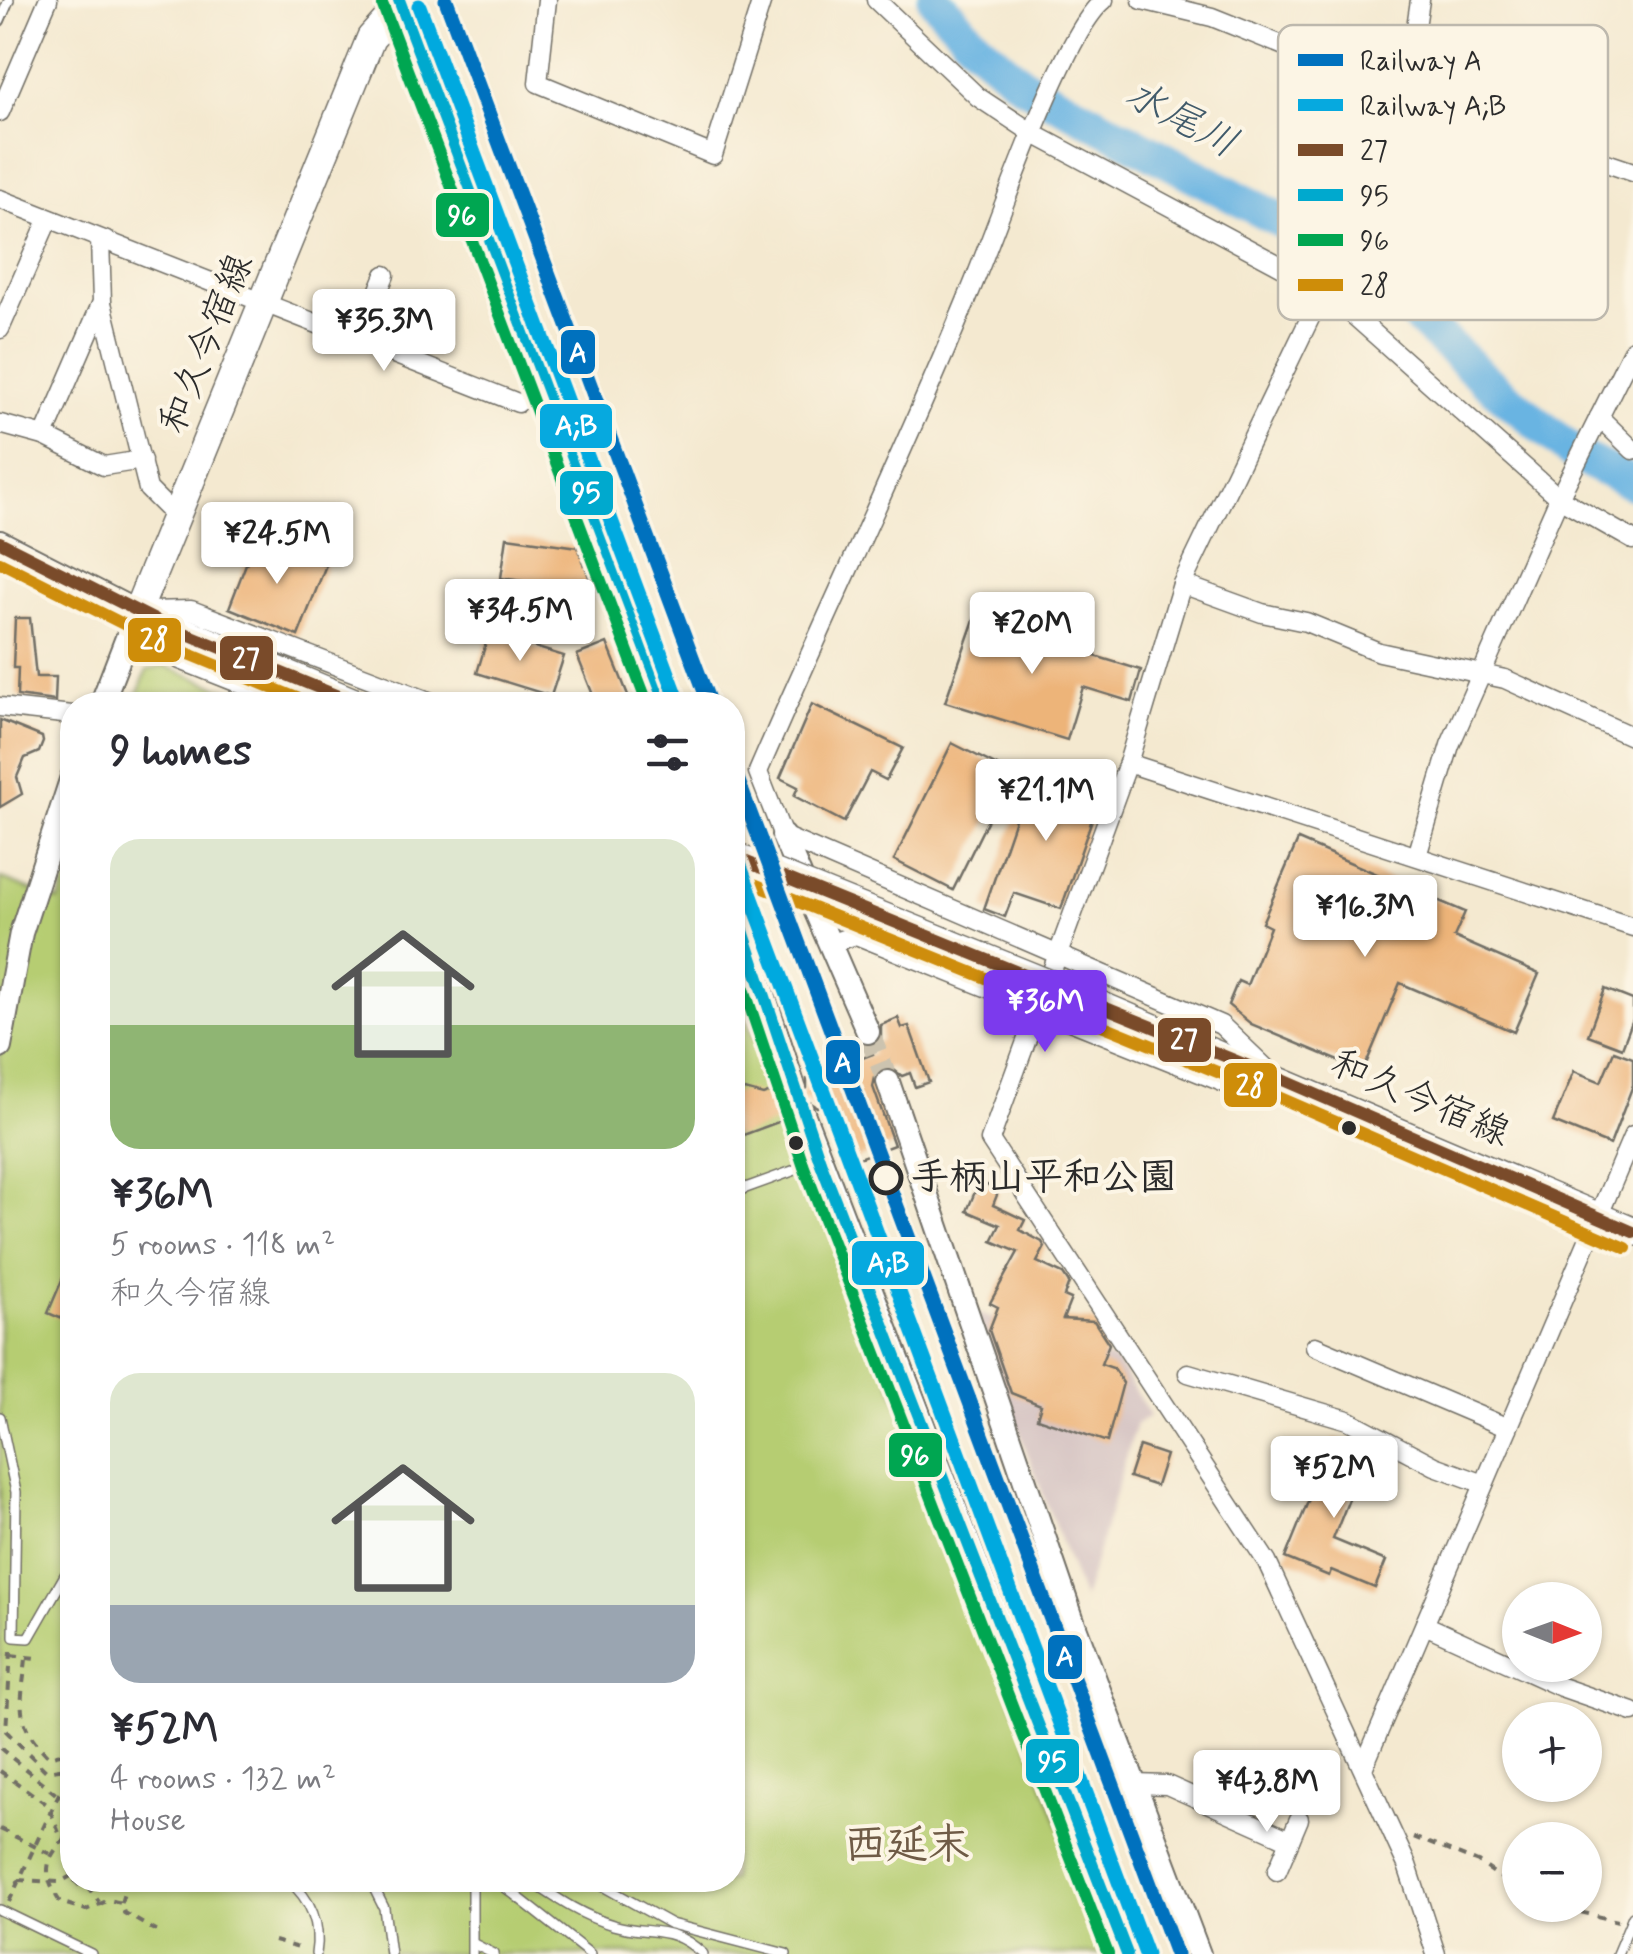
<!DOCTYPE html>
<meta charset="utf-8">
<style>
body{margin:0;font-family:Mynerve,"Klee One",sans-serif;background:#f2f2f3;color:#2b2b33;height:100vh;display:flex;flex-direction:column;font-size:38px;white-space:nowrap}
*{box-sizing:border-box;margin:0}
p{font-size:32px;color:#7c7c81}
.icon{flex:none;width:55px;height:55px;fill:none;stroke:currentColor;stroke-width:2;stroke-linecap:round;stroke-linejoin:round}
.map{position:relative;flex:1;overflow:hidden}
.panel{position:absolute;left:60px;top:692px;width:685px;height:1200px;display:flex;flex-direction:column;background:#fff;border-radius:40px;box-shadow:0 2px 8px #0004}
.panel>*{flex:none}
.needle{width:65px;rotate:91deg}
.controls{position:absolute;left:1502px;top:1582px;display:grid;gap:20px}
.controls a{display:grid;place-items:center;width:100px;height:100px;border-radius:50%;background:#fff;box-shadow:0 2px 8px #0004;font-size:50px}
.price{position:absolute;translate:-50% -85px;padding:0 22px;border-radius:10px;background:#fff;color:#222;font-size:32px;line-height:65px;filter:drop-shadow(0 2px 5px #0008)}
.price::after{content:'';position:absolute;left:50%;top:60px;width:30px;height:22px;margin-left:-15px;background:inherit;clip-path:polygon(0 0,100% 0,50% 100%)}
.price.selected{background:#7c3aed;color:#fff}
ul{padding:0;list-style:none}
li{display:grid;align-content:center;gap:20px;height:530px;padding:0 50px}
li span{display:grid;place-items:center;height:310px;border-radius:30px;color:#555}
li>.icon{margin-inline-start:auto}
span .icon{width:180px;height:180px;fill:#fffc;stroke-width:1}
li b{font-size:42px}
h2{display:flex;justify-content:space-between;align-items:center;height:120px;padding:0 50px;font-size:42px}
.map>svg:first-child{display:block}
.industrial{fill:#d2bfc0}
.green{fill:#b6cd72;stroke:#707c4e;stroke-width:2.5}
.lines{fill:none;stroke-linecap:round;stroke-linejoin:round}
.river{stroke:#69b4e2;stroke-width:35}
.building{fill:#edb479}
.tertiary-tunnel{stroke:#ccc3af;stroke-width:22;stroke-dasharray:22 11;stroke-linecap:butt}
.service-casing{stroke:#716e65;stroke-width:12}
.minor-casing{stroke:#716e65;stroke-width:21}
.tertiary-casing{stroke:#716e65;stroke-width:26}
.secondary-casing{stroke:#716e65;stroke-width:31}
.path{stroke:#716e65;stroke-width:4;stroke-dasharray:8 8;stroke-linecap:butt}
.service{stroke:#fff;stroke-width:9}
.minor{stroke:#fff;stroke-width:18}
.tertiary{stroke:#fff;stroke-width:22}
.secondary{stroke:#fff;stroke-width:28}
.secondary-bridge-casing{stroke:#716e65;stroke-width:31;stroke-linecap:butt}
.secondary-bridge{stroke:#fff;stroke-width:28}
.bus-1-casing{stroke:#fcf5e5;stroke-width:20}
.bus-2-casing{stroke:#fcf5e5;stroke-width:20}
.bus-3-casing{stroke:#fcf5e5;stroke-width:20}
.bus-4-casing{stroke:#fcf5e5;stroke-width:20}
.bus-1{stroke:#7a4b2a;stroke-width:12}
.bus-2{stroke:#00a9ce;stroke-width:12}
.bus-3{stroke:#00a651;stroke-width:12}
.bus-4{stroke:#ce8d09;stroke-width:12}
.rail-1-casing{stroke:#fcf5e5;stroke-width:22}
.rail-2-casing{stroke:#fcf5e5;stroke-width:22}
.rail-1{stroke:#0071be;stroke-width:15}
.rail-2{stroke:#06a9df;stroke-width:15}
.bus-dot{fill:#2b2b2b;stroke:#fcf5e5;stroke-width:4}
.stop-dot{fill:#fcf5e5;stroke:#2b2b2b;stroke-width:5}
.labels{text-anchor:middle;dominant-baseline:central;stroke-width:8;stroke-linejoin:round;paint-order:stroke}
.street-label{font-size:38px;fill:#2b2b2b;stroke:#fcf5e5}
.stop-label{font-size:38px;font-weight:bold;fill:#2b2b2b;stroke:#fcf5e5;text-anchor:start}
.water-label{font-size:40px;font-style:italic;fill:#415b6b;stroke:#fcf5e5}
.quarter-label{font-size:42px;font-weight:bold;fill:#6f5b46;stroke:#fcf5e5}
.key{fill:#fcf5e5;stroke:#bdb8ad;stroke-width:2.5}
.key-label{font-size:28px;fill:#2b2b2b}
.line-badge{stroke:#fcf5e5;stroke-width:4}
.badge-label{font-size:28px;text-anchor:middle;font-weight:bold;fill:#fff}
</style>
<div class="map">
<svg width="1633" height="1954" viewBox="0 0 1633 1954">
<rect width="100%" height="100%" fill="#fcf5e5"/>
<filter id="ink" filterUnits="userSpaceOnUse"><feTurbulence type="fractalNoise" baseFrequency=".01" numOctaves="2"/><feDisplacementMap in="SourceGraphic" scale="20" xChannelSelector="R" yChannelSelector="G"/><feConvolveMatrix kernelMatrix="1 2 1 2 8 2 1 2 1" color-interpolation-filters="sRGB"/></filter>
<filter id="wash" filterUnits="userSpaceOnUse"><feTurbulence type="fractalNoise" baseFrequency=".0048" numOctaves="4" result="noise"/><feDisplacementMap in="SourceGraphic" scale="40" xChannelSelector="R" yChannelSelector="G"/><feGaussianBlur stdDeviation="2.25" result="paint"/><feColorMatrix in="noise" values="0 0 0 0 0 0 0 0 0 0 0 0 0 0 0 0 0 1.4 0 .05"/><feComposite in="paint" operator="in"/></filter>
<g filter="url(#wash)">
<rect width="100%" height="100%" fill="#f4e9d0"/>
<polygon class="industrial" points="974,1312 1117,1362 1150,1416 1136,1424 1083,1600"/>
<g class="green">
<polygon points="165,666 264,705 133,705 147,670"/>
<polygon points="72,863 72,1880 732,1880 733,990 812,1175 1108,1954 0,1954 0,878 59,901"/>
</g>
<g class="lines">
<polyline class="river" points="935,0 976,45 1023,84 1358,262 1484,379 1577,456 1633,483"/>
</g>
<g id="blocks">
<g class="building">
<polygon points="507,537 578,547 594,591 501,578"/>
<polygon points="256,538 326,565 298,636 229,608"/>
<polygon points="976,614 1096,650 1095,656 1141,670 1132,702 1083,687 1067,740 945,702"/>
<polygon points="15,618 30,618 36,677 56,677 55,701 17,696 18,668 13,668"/>
<polygon points="489,633 564,656 551,696 477,673"/>
<polygon points="607,643 632,705 597,705 577,655"/>
<polygon points="812,704 903,748 886,780 870,772 844,822 794,796 798,787 780,778"/>
<polygon points="0,720 42,737 43,742 39,752 25,758 17,777 22,794 0,807"/>
<polygon points="952,743 1011,773 953,890 894,860"/>
<polygon points="1074,764 1107,776 1061,909 1014,893 1005,917 984,909 1024,793 1060,806"/>
<polygon points="1298,840 1465,912 1454,937 1539,974 1514,1032 1400,983 1363,1071 1251,1024 1228,1005 1238,981 1247,985 1270,927 1262,923"/>
<polygon points="1605,989 1633,1000 1633,1019 1622,1048 1588,1035"/>
<polygon points="898,1018 902,1028 909,1026 929,1082 915,1087 910,1073 902,1076 890,1067 876,1073 873,1087 894,1145 848,1162 826,1103 817,1107 804,1098 791,1104 789,1118 738,1137 732,1133 732,1094 745,1090 763,1095 779,1089 789,1098 799,1098 807,1088 807,1079 873,1054 870,1046 881,1040 881,1025"/>
<polygon points="1614,1051 1633,1058 1633,1085 1610,1145 1553,1122 1574,1071 1601,1082"/>
<polygon points="979,1182 999,1190 993,1205 1025,1220 1020,1230 1042,1242 1045,1247 1037,1262 1063,1274 1069,1283 1064,1296 1071,1299 1063,1319 1094,1321 1109,1344 1101,1364 1113,1368 1123,1383 1107,1442 1037,1418 1041,1405 1011,1393 989,1330 998,1307 990,1303 1018,1252 992,1241 1000,1225 967,1211"/>
<polygon points="72,1256 72,1323 48,1313"/>
<polygon points="1334,1438 1368,1452 1333,1539 1386,1561 1375,1588 1331,1570 1329,1576 1285,1558"/>
<polygon points="1139,1446 1166,1455 1156,1486 1129,1477"/>
</g>
</g>
</g>
<g filter="url(#ink)">
<use href="#blocks" fill-opacity="0" stroke="#716e65" stroke-width="2.5"/>
<g class="lines">
<polyline class="tertiary-tunnel" points="868,1032 888,1082"/>
<g class="service-casing">
<g id="service">
<polyline points="0,21 9,0"/>
<polyline points="732,1193 820,1161"/>
<polyline points="0,1417 16,1492 14,1637 29,1638 72,1563"/>
<path d="M288,1880C312,1900 321,1924 316,1954"/>
<polyline points="370,1880 384,1908 390,1954"/>
<polyline points="472,1880 472,1954"/>
<polyline points="496,1880 590,1954"/>
<path d="M529,1880C556,1898 582,1916 613,1925C650,1936 670,1923 703,1954"/>
<polyline points="592,1880 671,1924 786,1954"/>
<polyline points="0,1910 91,1954"/>
<polyline points="474,1944 494,1954"/>
<polyline points="1617,1954 1633,1916"/>
</g>
</g>
<g class="minor-casing">
<g id="minor">
<polyline points="547,0 538,83 713,155 762,0"/>
<polyline points="876,0 978,97 1034,134 1324,289 1559,498 1633,540"/>
<path d="M1104,0C1062,33 995,234 969,294C903,455 827,612 758,772L783,836L1221,1025L1268,1070"/>
<polyline points="1142,0 1212,17 1406,95 1633,172"/>
<polyline points="1420,0 1406,95 1324,289 1182,584 1128,763 990,1140 1267,1562 1407,1865 1436,1954"/>
<polyline points="0,112 48,0"/>
<polyline points="0,199 518,403"/>
<polyline points="102,303 148,489 176,517"/>
<polyline points="0,329 48,220"/>
<polyline points="359,338 385,275"/>
<polyline points="1599,417 1633,450"/>
<polyline points="0,424 44,436 102,302 100,239"/>
<polyline points="44,436 104,466 142,460"/>
<polyline points="1182,584 1262,613 1306,622 1379,652 1505,679 1633,737"/>
<polyline points="148,611 191,610 439,705"/>
<polyline points="145,621 180,660 294,705"/>
<polyline points="0,707 72,715"/>
<polyline points="1128,763 1633,927"/>
<polyline points="1417,856 1450,745 1559,498 1633,349"/>
<polyline points="831,943 856,935 1232,1086 1270,1078"/>
<polyline points="1315,1346 1508,1428"/>
<polyline points="1188,1373 1348,1420 1435,1466 1484,1484"/>
<polyline points="1427,1626 1561,1687 1633,1712"/>
<polyline points="1364,1766 1633,1135"/>
<polyline points="1134,1784 1167,1785 1290,1840"/>
<polyline points="1277,1871 1299,1819"/>
</g>
</g>
<g class="tertiary-casing">
<g id="tertiary">
<polyline points="401,5 667,705"/>
<polyline points="0,542 137,612 101,705"/>
<polyline points="783,836 868,1032"/>
<polyline points="732,896 793,1084"/>
<polyline points="0,1047 21,933 72,777"/>
<polyline points="888,1082 1074,1624 1199,1954"/>
<polyline points="803,1113 1127,1954"/>
</g>
</g>
<g class="secondary-casing">
<g id="secondary">
<polyline points="360,705 137,612 371,38 401,5 399,0"/>
<polyline points="1054,986 1633,1232"/>
</g>
</g>
<g class="path">
<polyline points="851,1169 921,1356"/>
<polyline points="11,1651 6,1731 46,1771 72,1767"/>
<polyline points="11,1655 36,1658"/>
<path d="M26,1659C21,1707 13,1721 49,1757L72,1751"/>
<polyline points="0,1748 57,1795"/>
<polyline points="0,1771 51,1807"/>
<polyline points="50,1810 59,1833 72,1838"/>
<polyline points="0,1829 50,1854"/>
<polyline points="1413,1837 1478,1862 1520,1891"/>
<path d="M66,1838C43,1860 43,1876 60,1902L86,1910L109,1900L121,1903"/>
<polyline points="71,1874 72,1861"/>
<polyline points="18,1880 60,1882 71,1876"/>
<polyline points="74,1880 80,1886 93,1886 100,1880"/>
<polyline points="111,1880 125,1885"/>
<polyline points="128,1880 121,1903 124,1913 158,1932"/>
<polyline points="170,1880 178,1884"/>
<polyline points="87,1886 99,1902"/>
<polyline points="9,1902 70,1770"/>
<polyline points="1550,1905 1618,1921"/>
<polyline points="274,1941 302,1949"/>
</g>
<use href="#service" class="service"/>
<use href="#minor" class="minor"/>
<use href="#tertiary" class="tertiary"/>
<use href="#secondary" class="secondary"/>
<g class="secondary-bridge-casing">
<polyline id="secondary-bridge" points="732,856 1054,986"/>
</g>
<use href="#secondary-bridge" class="secondary-bridge"/>
<g class="bus-1-casing">
<g id="bus-1">
<polyline points="0,542 163,624 360,705"/>
<polyline points="732,856 1276,1077 1633,1232"/>
</g>
</g>
<g class="bus-2-casing">
<g id="bus-2">
<polyline points="399,0 667,705"/>
<polyline points="732,898 820,1161 1127,1954"/>
</g>
</g>
<g class="bus-3-casing">
<g id="bus-3">
<polyline points="383,6 648,705"/>
<polyline points="732,953 804,1167 1108,1954"/>
</g>
</g>
<g class="bus-4-casing">
<g id="bus-4">
<polyline points="0,562 155,640 314,705"/>
<polyline points="732,875 1269,1093 1626,1248"/>
</g>
</g>
<use href="#bus-1" class="bus-1"/>
<use href="#bus-2" class="bus-2"/>
<use href="#bus-3" class="bus-3"/>
<use href="#bus-4" class="bus-4"/>
<g class="rail-1-casing">
<g id="rail-1">
<polyline points="446,0 710,705"/>
<polyline points="732,765 1176,1954"/>
</g>
</g>
<g class="rail-2-casing">
<g id="rail-2">
<polyline points="419,6 680,705"/>
<polyline points="732,845 1146,1954"/>
</g>
</g>
<use href="#rail-1" class="rail-1"/>
<use href="#rail-2" class="rail-2"/>
</g>
</g>
<g class="bus-dot">
<circle cx="1349" cy="1128" r="9"/>
<circle cx="796" cy="1143" r="9"/>
</g>
<circle class="stop-dot" cx="886" cy="1178" r="15"/>
<g class="labels">
<g class="street-label">
<text transform="translate(207 344) rotate(-68)">和久今宿線</text>
<text transform="translate(1420 1099) rotate(23)">和久今宿線</text>
</g>
<g class="stop-label">
<text x="911" y="1178">手柄山平和公園</text>
</g>
<g class="water-label">
<text transform="translate(1181 120) rotate(28)">水尾川</text>
</g>
<g class="quarter-label">
<text x="907" y="1846">西延末</text>
</g>
</g>
<rect x="1278" y="25" width="330" height="295" rx="15" class="key"/>
<rect x="1298" y="54" width="45" height="12" fill="#0071be"/>
<rect x="1298" y="99" width="45" height="12" fill="#06a9df"/>
<rect x="1298" y="144" width="45" height="12" fill="#7a4b2a"/>
<rect x="1298" y="189" width="45" height="12" fill="#00a9ce"/>
<rect x="1298" y="234" width="45" height="12" fill="#00a651"/>
<rect x="1298" y="279" width="45" height="12" fill="#ce8d09"/>
<g class="key-label">
<text x="1360" y="70">Railway A</text>
<text x="1360" y="115">Railway A;B</text>
<text x="1360" y="160">27</text>
<text x="1360" y="205">95</text>
<text x="1360" y="250">96</text>
<text x="1360" y="295">28</text>
</g>
<g class="line-badge">
<rect x="434" y="191" width="57" height="48" rx="10" fill="#00a651"/>
<rect x="559" y="328" width="38" height="48" rx="10" fill="#0071be"/>
<rect x="538" y="402" width="76" height="48" rx="10" fill="#06a9df"/>
<rect x="558" y="469" width="57" height="48" rx="10" fill="#00a9ce"/>
<rect x="126" y="616" width="57" height="48" rx="10" fill="#ce8d09"/>
<rect x="218" y="634" width="57" height="48" rx="10" fill="#7a4b2a"/>
<rect x="1156" y="1016" width="57" height="48" rx="10" fill="#7a4b2a"/>
<rect x="824" y="1038" width="38" height="48" rx="10" fill="#0071be"/>
<rect x="1222" y="1061" width="57" height="48" rx="10" fill="#ce8d09"/>
<rect x="850" y="1239" width="76" height="48" rx="10" fill="#06a9df"/>
<rect x="887" y="1431" width="57" height="48" rx="10" fill="#00a651"/>
<rect x="1046" y="1633" width="38" height="48" rx="10" fill="#0071be"/>
<rect x="1024" y="1737" width="57" height="48" rx="10" fill="#00a9ce"/>
</g>
<g class="badge-label">
<text x="462" y="225">96</text>
<text x="578" y="362">A</text>
<text x="576" y="435">A;B</text>
<text x="586" y="502">95</text>
<text x="154" y="649">28</text>
<text x="246" y="668">27</text>
<text x="1184" y="1049">27</text>
<text x="843" y="1072">A</text>
<text x="1250" y="1095">28</text>
<text x="888" y="1272">A;B</text>
<text x="915" y="1465">96</text>
<text x="1065" y="1666">A</text>
<text x="1052" y="1771">95</text>
</g>
</svg>
<div class="controls">
<a><svg class="needle" viewBox="-14 -14 28 28"><path d="M0-13l5 13h-10z" fill="#e53935"/><path d="M0 13l5-13h-10z" fill="#7c7c81"/></svg></a>
<a>+</a>
<a>−</a>
</div>
<b class="price" style="left:384px;top:374px">¥35.3M</b>
<b class="price" style="left:277px;top:587px">¥24.5M</b>
<b class="price" style="left:520px;top:664px">¥34.5M</b>
<b class="price" style="left:1032px;top:677px">¥20M</b>
<b class="price" style="left:1046px;top:844px">¥21.1M</b>
<b class="price" style="left:1365px;top:960px">¥16.3M</b>
<b class="price selected" style="left:1045px;top:1055px">¥36M</b>
<b class="price" style="left:1334px;top:1521px">¥52M</b>
<b class="price" style="left:1267px;top:1835px">¥43.8M</b>
<section class="panel">
<h2>9 homes<svg class="icon" aria-label="filters" viewBox="0 0 24 24"><path d="M4 7h16M4 17h16"/><circle cx="9" cy="7" r="2"/><circle cx="15" cy="17" r="2"/></svg></h2>
<ul>
<li><span style="background:linear-gradient(#dfe7d0 60%,#8fb573 0)"><svg class="icon" aria-label="home" viewBox="0 0 24 24"><path d="M3 11l9-7 9 7M6 9v11h12V9"/></svg></span><div><b>¥36M</b><p>5 rooms · 118 m²</p><p>和久今宿線</p></div></li>
<li><span style="background:linear-gradient(#dfe7d0 75%,#9aa5b1 0)"><svg class="icon" aria-label="home" viewBox="0 0 24 24"><path d="M3 11l9-7 9 7M6 9v11h12V9"/></svg></span><div><b>¥52M</b><p>4 rooms · 132 m²</p><p>House</p></div></li>
</ul>
</section>
</div>
